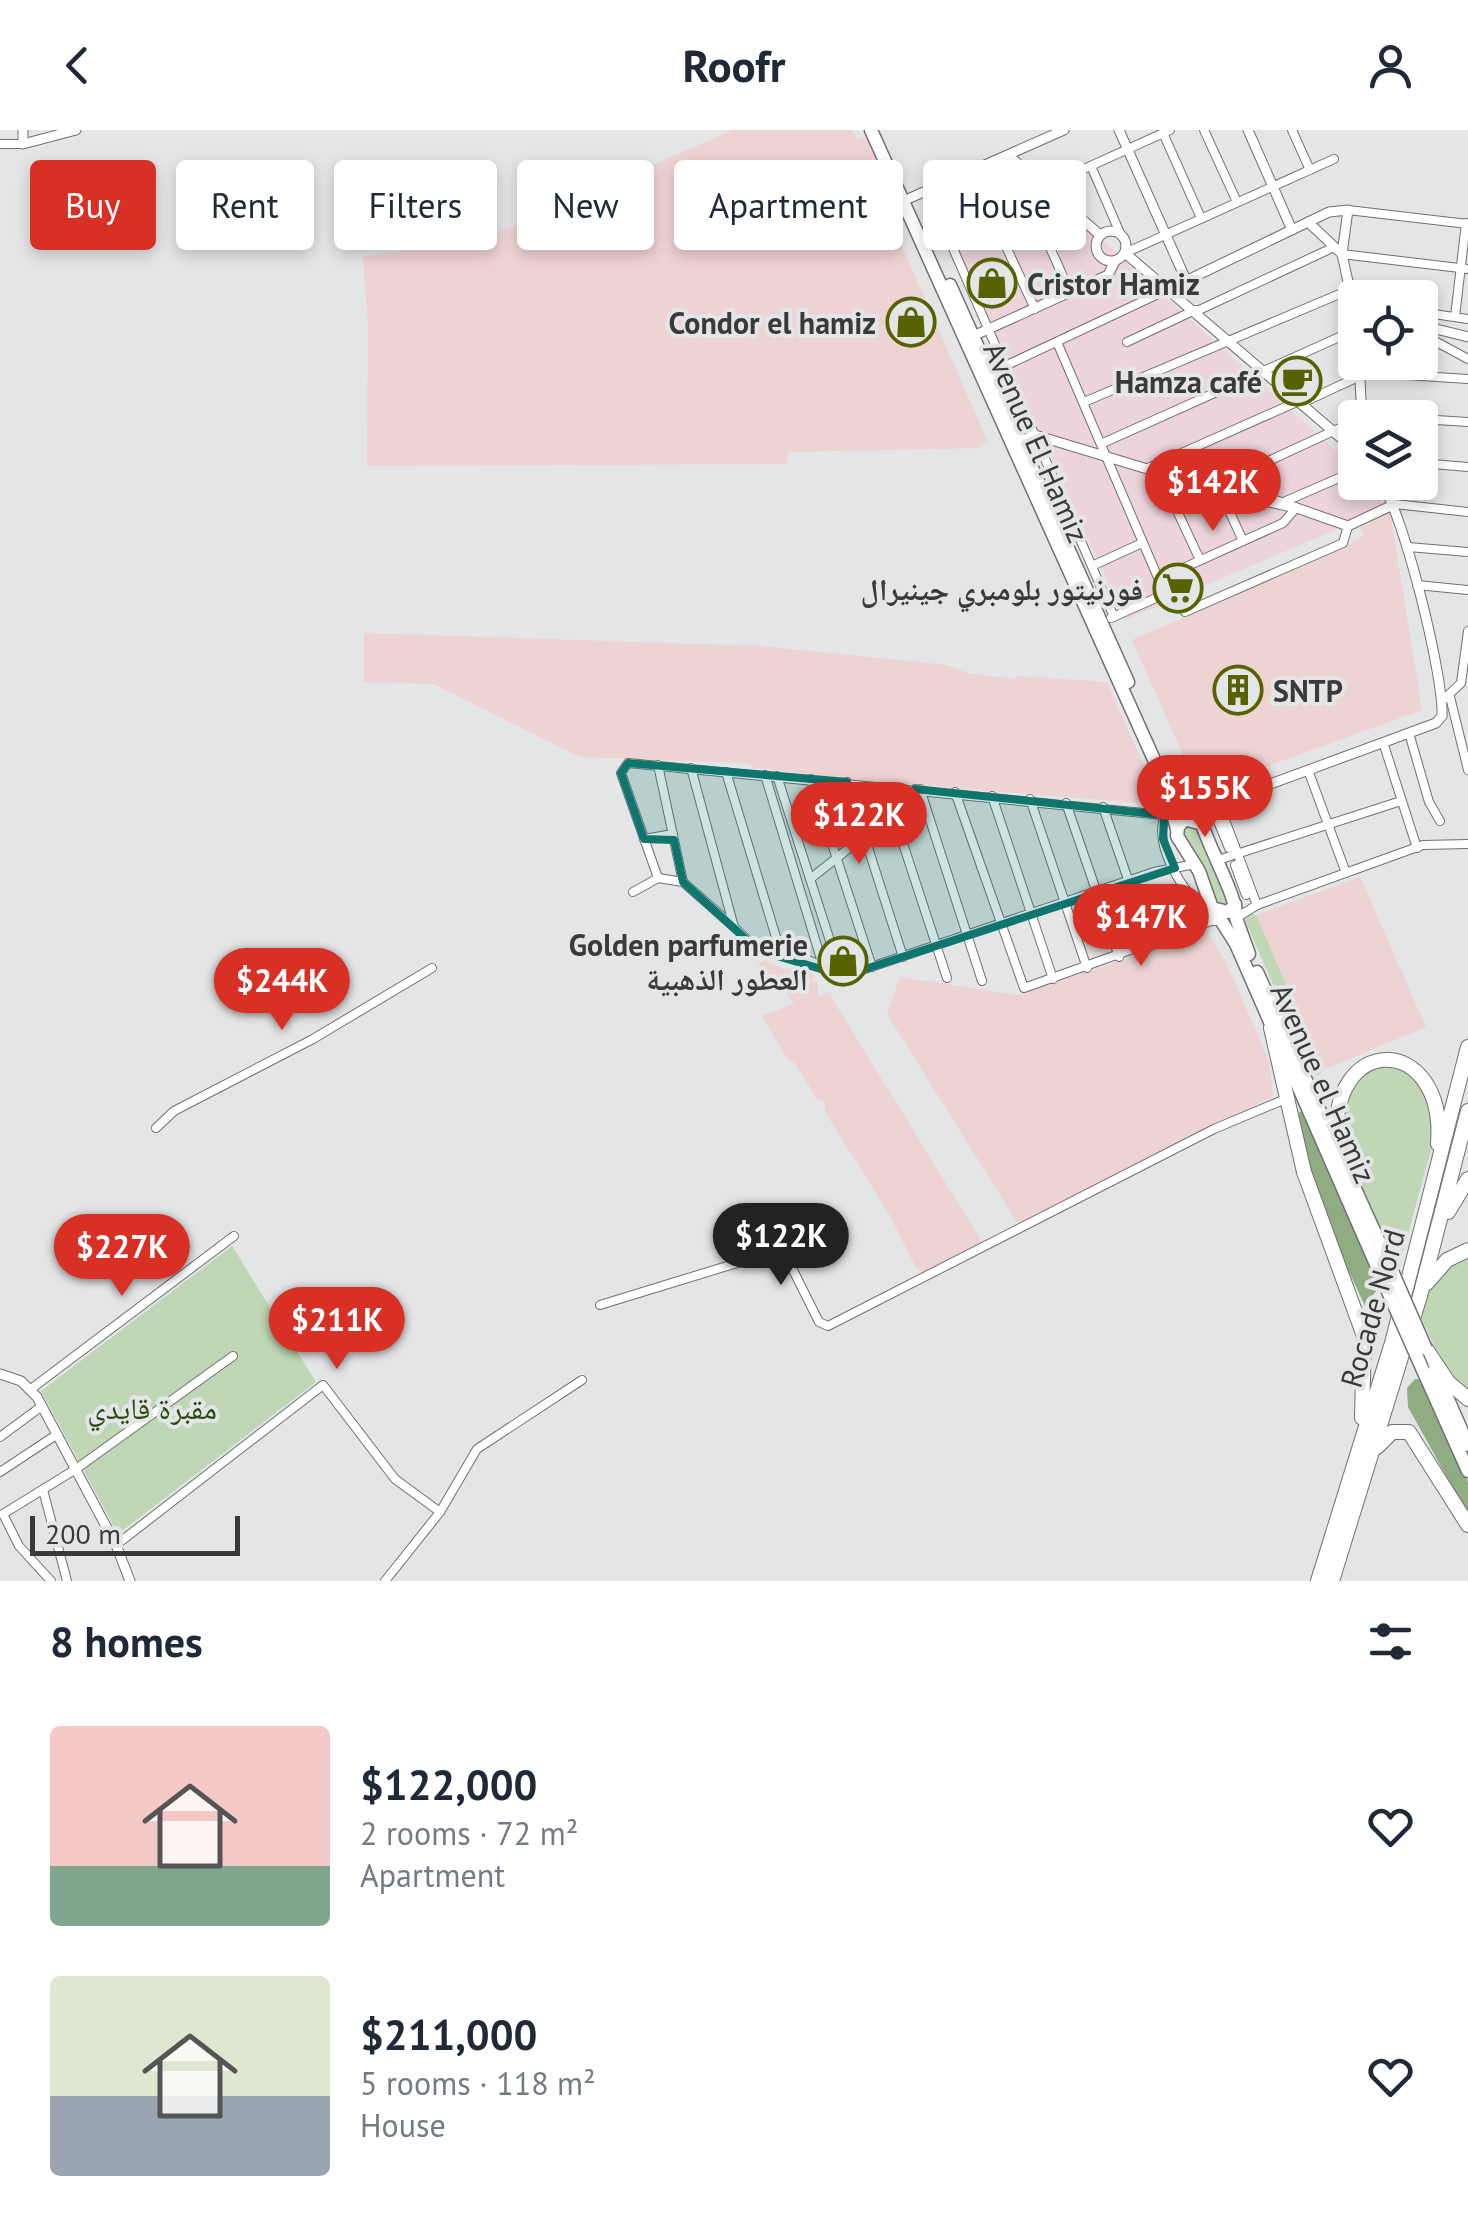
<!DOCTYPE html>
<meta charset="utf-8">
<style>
body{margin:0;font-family:"PT Sans","Noto Naskh Arabic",sans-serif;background:#f2f2f3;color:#1f2937;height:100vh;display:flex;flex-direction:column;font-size:38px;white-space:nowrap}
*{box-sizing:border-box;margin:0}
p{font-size:32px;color:#747a83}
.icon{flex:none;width:55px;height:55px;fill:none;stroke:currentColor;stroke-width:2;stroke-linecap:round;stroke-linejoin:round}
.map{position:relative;height:1451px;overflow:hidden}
.side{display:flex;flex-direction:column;background:#fff;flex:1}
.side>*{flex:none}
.banner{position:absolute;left:30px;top:30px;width:1410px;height:90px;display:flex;gap:20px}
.controls{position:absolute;left:1338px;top:150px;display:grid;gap:20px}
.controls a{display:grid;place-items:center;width:100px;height:100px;border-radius:10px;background:#fff;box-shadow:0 5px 15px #0003;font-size:50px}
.scale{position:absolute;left:30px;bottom:25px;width:210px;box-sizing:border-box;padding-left:10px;border:5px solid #393a3a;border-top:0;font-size:28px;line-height:35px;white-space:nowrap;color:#393a3a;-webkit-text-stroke:8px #e3e5e6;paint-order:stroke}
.price{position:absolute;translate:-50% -85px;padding:0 22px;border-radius:35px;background:#d93025;color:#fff;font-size:32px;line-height:65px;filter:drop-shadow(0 2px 5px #0008)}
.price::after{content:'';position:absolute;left:50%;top:60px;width:30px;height:22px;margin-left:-15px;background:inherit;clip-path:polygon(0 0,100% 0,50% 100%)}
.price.current{background:#222;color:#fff}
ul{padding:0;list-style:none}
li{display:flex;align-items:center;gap:30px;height:250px;padding:0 50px}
li span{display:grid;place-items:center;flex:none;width:280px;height:200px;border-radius:10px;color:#555}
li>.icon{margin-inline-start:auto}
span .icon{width:120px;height:120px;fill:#fffc;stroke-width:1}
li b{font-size:42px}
h2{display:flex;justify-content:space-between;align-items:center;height:120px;padding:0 50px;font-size:42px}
.chip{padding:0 35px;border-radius:10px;background:#fff;box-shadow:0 5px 15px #0003;font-size:35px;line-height:90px}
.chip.current{background:#d93025;color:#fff}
header{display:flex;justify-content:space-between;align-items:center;height:130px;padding:0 50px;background:#fff;font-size:45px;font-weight:700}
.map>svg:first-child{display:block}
.commercial{fill:#ecd3dc}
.industrial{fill:#eed3d3}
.green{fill:#bfd7b4}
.forest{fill:#90ac82}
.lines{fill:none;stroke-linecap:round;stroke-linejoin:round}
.minor-casing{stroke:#6f7071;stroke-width:10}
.tertiary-casing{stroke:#6f7071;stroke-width:11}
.trunk-casing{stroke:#6f7071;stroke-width:15}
.motorway-casing{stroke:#6f7071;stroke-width:16}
.minor{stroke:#fff;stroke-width:8}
.tertiary{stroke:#fff;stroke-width:9}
.trunk{stroke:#fff;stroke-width:12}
.motorway{stroke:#fff;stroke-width:14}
.trunk-bridge-casing{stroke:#6f7071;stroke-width:15;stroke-linecap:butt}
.trunk-bridge{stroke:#fff;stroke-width:12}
.marked{fill:#0f766e;fill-opacity:0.2;stroke:#0f766e;stroke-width:8;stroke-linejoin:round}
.labels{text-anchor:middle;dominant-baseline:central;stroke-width:8;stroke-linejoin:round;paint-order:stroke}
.poi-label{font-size:30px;font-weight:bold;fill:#393a3a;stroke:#e3e5e6;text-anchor:end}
.street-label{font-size:30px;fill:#393a3a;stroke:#e3e5e6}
.park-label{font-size:30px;fill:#294c0f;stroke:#e3e5e6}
</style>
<header><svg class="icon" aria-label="back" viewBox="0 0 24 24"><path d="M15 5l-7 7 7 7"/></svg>Roofr<svg class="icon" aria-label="person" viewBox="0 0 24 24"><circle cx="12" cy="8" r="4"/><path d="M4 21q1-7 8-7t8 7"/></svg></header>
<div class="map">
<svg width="1468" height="1451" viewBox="0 0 1468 1451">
<rect width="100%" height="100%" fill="#e3e5e6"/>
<polygon class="commercial" points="1008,25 1355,338 1355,352 1371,353 1395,374 1125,490 928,61"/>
<g class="industrial">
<polygon points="733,0 852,0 857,10 867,6 903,84 890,89 987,310 979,318 788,322 787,334 367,336 368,195 363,127 488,107"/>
<polygon points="1390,381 1422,580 1199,661 1132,510 1345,418 1364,404 1360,398"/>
<polygon points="364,503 760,516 947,535 967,543 1015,549 1016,546 1107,552 1161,675 858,650 755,638 747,633 580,627 434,554 364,552"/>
<polygon points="1360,747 1426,897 1323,940 1256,785"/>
<polygon points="1207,802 1225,830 1269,931 1273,966 1020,1097 887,884 900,847 1017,865"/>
<polygon points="765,830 784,839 805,839 815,846 811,851 817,852 819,867 828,862 982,1112 924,1143 916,1138 889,1084 825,982 825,972 817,969 795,933 789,931 762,886 794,874 781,854 776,854 758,834"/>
</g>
<g class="green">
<polygon points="1184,695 1197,697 1229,775 1218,778 1198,727 1182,705"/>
<polygon points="1248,783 1256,785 1323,940 1319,945 1312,944 1245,790"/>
<path d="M1380,936L1407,940L1429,965L1434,1009L1399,1137C1380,1095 1330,1016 1341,970C1345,951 1363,943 1380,936Z"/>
<polygon points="232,1116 316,1252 118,1404 41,1261"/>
<path d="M1468,1124V1263L1443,1235L1420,1185C1430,1154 1438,1140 1468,1124Z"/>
</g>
<g class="forest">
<polygon points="1302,981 1379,1157 1365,1176 1325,1090 1296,984"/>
<polygon points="1415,1249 1421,1249 1468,1352 1468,1385 1408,1277 1407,1258"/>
</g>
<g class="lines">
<g class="minor-casing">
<g id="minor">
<polyline points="1204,0 1237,72"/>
<polyline points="1292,0 1310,40"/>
<polyline points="1163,3 1201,88"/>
<polyline points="0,14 23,14"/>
<polyline points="1010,29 1070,162"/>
<polyline points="1091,36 1120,103"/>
<polyline points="1044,57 1170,0"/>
<polyline points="928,61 1114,487"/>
<polyline points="1348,80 1468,94"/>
<polyline points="990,82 1035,179"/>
<polyline points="946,102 1026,65"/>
<polyline points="1125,123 1334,29"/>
<polyline points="1342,124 1468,139"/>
<polyline points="1197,181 1332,118"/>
<polyline points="1420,182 1468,189"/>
<polyline points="1455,187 1466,93"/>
<polyline points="1420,203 1468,229"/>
<polyline points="1057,212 1165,464"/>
<polyline points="1127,212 1195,180"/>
<polyline points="1005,236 1171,158"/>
<polyline points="1359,242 1468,249"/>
<polyline points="1084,272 1349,160"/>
<polyline points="1302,273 1360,246"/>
<polyline points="1361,285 1401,288"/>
<polyline points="1420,289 1468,292"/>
<polyline points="1103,313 1355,200"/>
<polyline points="1420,333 1468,337"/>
<polyline points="1148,338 1299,271"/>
<polyline points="1159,342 1200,430"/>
<polyline points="1286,371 1355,341"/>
<polyline points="1395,374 1468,382"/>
<polyline points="1243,411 1220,361 1223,352 1355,291"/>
<polyline points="1408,417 1468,422"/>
<polyline points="1092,436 1142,413"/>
<polyline points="1159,449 1283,393 1296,378"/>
<polyline points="1417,455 1468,460"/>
<polyline points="1111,488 1174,460 1185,482 1343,413 1348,396"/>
<polyline points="1450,567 1468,640"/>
<polyline points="1441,572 1461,553 1468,501"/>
<polyline points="1409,603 1429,672 1440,691"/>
<polyline points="1383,612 1417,718"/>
<polyline points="658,635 683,752"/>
<polyline points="691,638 734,797 758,820 783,823"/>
<polyline points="1308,640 1346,743"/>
<polyline points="726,642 779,817 844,846 1154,742 1195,734"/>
<polyline points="765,645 824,839"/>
<polyline points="777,646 841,845"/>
<polyline points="811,649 872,837"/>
<polyline points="847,652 903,827"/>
<polyline points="920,659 982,851"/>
<polyline points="955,662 1024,858 1214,790"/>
<polyline points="992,666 1053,849"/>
<polyline points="1030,669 1087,838"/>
<polyline points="1066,673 1119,827"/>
<polyline points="1103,677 1151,816"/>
<polyline points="893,683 947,848"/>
<path d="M1166,683C1150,718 1189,770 1215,791"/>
<polyline points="1224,686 1217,689 1229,718 1235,716"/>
<polyline points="1199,691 1222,682 1257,775 1423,715 1468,714"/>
<polyline points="644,709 673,704"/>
<polyline points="1215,731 1401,671"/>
<polyline points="1241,733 1235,735 1246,765 1252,762"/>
<polyline points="658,748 683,752 734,797"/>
<polyline points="810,749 895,682 915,659"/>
<polyline points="633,762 658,748 621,643 628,633 1164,685"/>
<polyline points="1236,788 1257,775"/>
<polyline points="156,998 174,981 313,909 432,838"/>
<polyline points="600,1175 763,1125 787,1128 819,1192 828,1196 1214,999 1288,968"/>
<polyline points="31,1259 234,1106"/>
<polyline points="0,1307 42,1276"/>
<polyline points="0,1342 56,1305"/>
<polyline points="43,1360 67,1451"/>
<polyline points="440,1382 477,1319 582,1250"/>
<polyline points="116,1415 323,1255 395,1349 440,1382 385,1451"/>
<polyline points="51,1451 19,1416 3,1384 76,1339 233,1226"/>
</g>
</g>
<g class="tertiary-casing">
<g id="tertiary">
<polyline points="23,0 23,14 76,0"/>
<polyline points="1119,0 1186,150"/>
<polyline points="1248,0 1292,100"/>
<polyline points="1008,25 1100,105"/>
<polyline points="910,68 1064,0"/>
<polyline points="1308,92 1342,124"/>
<circle cx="1111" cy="116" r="15"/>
<polyline points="1125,123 1355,320"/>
<polyline points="1171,158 1329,82 1348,80 1342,124 1355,184"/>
<polyline points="1420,195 1468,207"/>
<polyline points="973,206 1108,145 1115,131"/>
<polyline points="1359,232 1362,288"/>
<polyline points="1020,311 1035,305 1220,361 1296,378"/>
<polyline points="1186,346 1223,352 1348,396 1395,374"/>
<path d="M1222,682L1227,670L1436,593L1442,586C1444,547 1404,385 1381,352"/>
<polyline points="0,1244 21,1251 37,1267 116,1415 130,1451"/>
</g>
</g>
<g class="trunk-casing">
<g id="trunk">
<polyline points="871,0 1165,654 1177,699"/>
<polyline points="950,155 1128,552"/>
<polyline points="1167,639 1194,689"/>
<path d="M1185,689L1202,694C1207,712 1235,766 1234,776L1228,782L1212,778L1199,741L1177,706L1178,697Z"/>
<polyline points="1235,774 1236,788 1249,824"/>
<polyline points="1215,781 1236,814 1382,1148"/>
<polyline points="1257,842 1389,1134"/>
<polyline points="1422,1238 1468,1341"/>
<polyline points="1435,1240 1468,1315"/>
</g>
</g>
<g class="motorway-casing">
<g id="motorway">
<polyline points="1271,898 1304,1042 1364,1206 1362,1288"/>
<path d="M1337,1019C1325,899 1447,903 1438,1014"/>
<polyline points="1448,1082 1468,1049"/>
<polyline points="1427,1153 1447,1130 1468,1120"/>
<polyline points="1426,1219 1448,1252 1468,1269"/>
<polyline points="1377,1317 1392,1302 1409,1302 1468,1395"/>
<polyline points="1318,1451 1392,1213 1468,917"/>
<polyline points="1332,1451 1420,1166 1468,981"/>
</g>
</g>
<use href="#minor" class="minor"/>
<use href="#tertiary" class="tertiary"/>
<use href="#trunk" class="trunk"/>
<use href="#motorway" class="motorway"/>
<g class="trunk-bridge-casing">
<g id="trunk-bridge">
<polyline points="1389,1134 1426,1219"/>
<polyline points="1382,1148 1422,1238"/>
</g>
</g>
<use href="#trunk-bridge" class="trunk-bridge"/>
</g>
<path class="marked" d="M628,633L847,652L864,706L915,659L1164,685L1163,709L1175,738L844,846L758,820L683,752L674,710L644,709L621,643Z"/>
<defs>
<g id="shop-ring" transform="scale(2.5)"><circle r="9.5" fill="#e3e5e6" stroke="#586200" stroke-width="1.5"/><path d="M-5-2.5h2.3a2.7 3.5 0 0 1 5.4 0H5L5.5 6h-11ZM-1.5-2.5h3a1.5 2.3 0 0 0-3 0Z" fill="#586200"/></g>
<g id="cafe-ring" transform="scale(2.5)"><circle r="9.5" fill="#e3e5e6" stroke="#586200" stroke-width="1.5"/><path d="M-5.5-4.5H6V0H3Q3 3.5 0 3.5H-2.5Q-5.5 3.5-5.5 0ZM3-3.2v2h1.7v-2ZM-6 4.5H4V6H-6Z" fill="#586200"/></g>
<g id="supermarket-ring" transform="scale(2.5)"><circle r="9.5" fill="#e3e5e6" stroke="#586200" stroke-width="1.5"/><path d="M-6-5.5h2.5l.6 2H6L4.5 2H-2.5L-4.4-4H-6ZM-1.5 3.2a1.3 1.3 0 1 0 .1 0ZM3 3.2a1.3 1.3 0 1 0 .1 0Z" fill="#586200"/></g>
<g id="building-ring" transform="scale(2.5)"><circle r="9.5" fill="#e3e5e6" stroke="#586200" stroke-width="1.5"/><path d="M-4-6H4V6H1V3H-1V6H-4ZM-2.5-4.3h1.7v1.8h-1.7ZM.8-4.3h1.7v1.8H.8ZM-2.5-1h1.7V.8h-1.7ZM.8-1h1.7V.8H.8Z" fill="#586200"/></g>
</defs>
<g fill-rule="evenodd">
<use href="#shop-ring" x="992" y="153"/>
<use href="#shop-ring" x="911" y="192"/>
<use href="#cafe-ring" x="1297" y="251"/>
<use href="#supermarket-ring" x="1178" y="458"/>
<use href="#building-ring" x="1238" y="560"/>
<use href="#shop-ring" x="843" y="831"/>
</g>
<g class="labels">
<g class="poi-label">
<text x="1027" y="153" text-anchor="start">Cristor Hamiz</text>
<text x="876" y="192">Condor el hamiz</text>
<text x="1262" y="251">Hamza café</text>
<text x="1143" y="458">فورنيتور بلومبري جينيرال</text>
<text x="1273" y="560" text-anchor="start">SNTP</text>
<text x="808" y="814">Golden parfumerie<tspan x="808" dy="34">العطور الذهبية</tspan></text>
</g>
<g class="street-label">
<text transform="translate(1037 312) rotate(66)">Avenue El Hamiz</text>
<text transform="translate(1324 953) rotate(66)">Avenue el Hamiz</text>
<text transform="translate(1372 1178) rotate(-74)">Rocade Nord</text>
</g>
<g class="park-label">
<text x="152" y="1277">مقبرة قايدي</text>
</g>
</g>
</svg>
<div class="controls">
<a><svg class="icon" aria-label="locate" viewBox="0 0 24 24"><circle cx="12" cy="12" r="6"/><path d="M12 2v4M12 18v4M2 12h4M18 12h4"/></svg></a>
<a><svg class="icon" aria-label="layers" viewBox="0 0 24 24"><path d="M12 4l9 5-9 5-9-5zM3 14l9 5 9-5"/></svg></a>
</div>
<div class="scale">200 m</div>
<b class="price" style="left:1213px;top:404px">$142K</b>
<b class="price" style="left:1205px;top:710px">$155K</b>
<b class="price" style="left:859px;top:737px">$122K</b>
<b class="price" style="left:1141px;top:839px">$147K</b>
<b class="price" style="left:282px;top:903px">$244K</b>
<b class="price current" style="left:781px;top:1158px">$122K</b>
<b class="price" style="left:122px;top:1169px">$227K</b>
<b class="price" style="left:337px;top:1242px">$211K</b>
<div class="banner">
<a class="chip current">Buy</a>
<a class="chip">Rent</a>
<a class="chip">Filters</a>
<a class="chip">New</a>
<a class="chip">Apartment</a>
<a class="chip">House</a>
</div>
</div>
<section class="side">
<h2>8 homes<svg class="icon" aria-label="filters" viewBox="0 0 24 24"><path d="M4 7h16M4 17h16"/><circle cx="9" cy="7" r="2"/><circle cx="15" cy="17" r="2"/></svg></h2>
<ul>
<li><span style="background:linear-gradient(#f6c9c9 70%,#7fa58c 0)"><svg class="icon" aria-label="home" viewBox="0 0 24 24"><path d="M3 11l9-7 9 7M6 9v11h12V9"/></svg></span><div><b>$122,000</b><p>2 rooms · 72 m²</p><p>Apartment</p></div><svg class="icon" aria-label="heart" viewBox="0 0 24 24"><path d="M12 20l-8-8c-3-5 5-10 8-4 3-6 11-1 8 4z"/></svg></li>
<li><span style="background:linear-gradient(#dfe7d0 60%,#9aa5b1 0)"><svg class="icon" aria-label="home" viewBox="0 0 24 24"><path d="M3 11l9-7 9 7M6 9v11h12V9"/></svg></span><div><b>$211,000</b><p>5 rooms · 118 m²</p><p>House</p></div><svg class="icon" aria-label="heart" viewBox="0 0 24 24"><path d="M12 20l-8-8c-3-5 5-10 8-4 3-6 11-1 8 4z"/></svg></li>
</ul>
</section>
